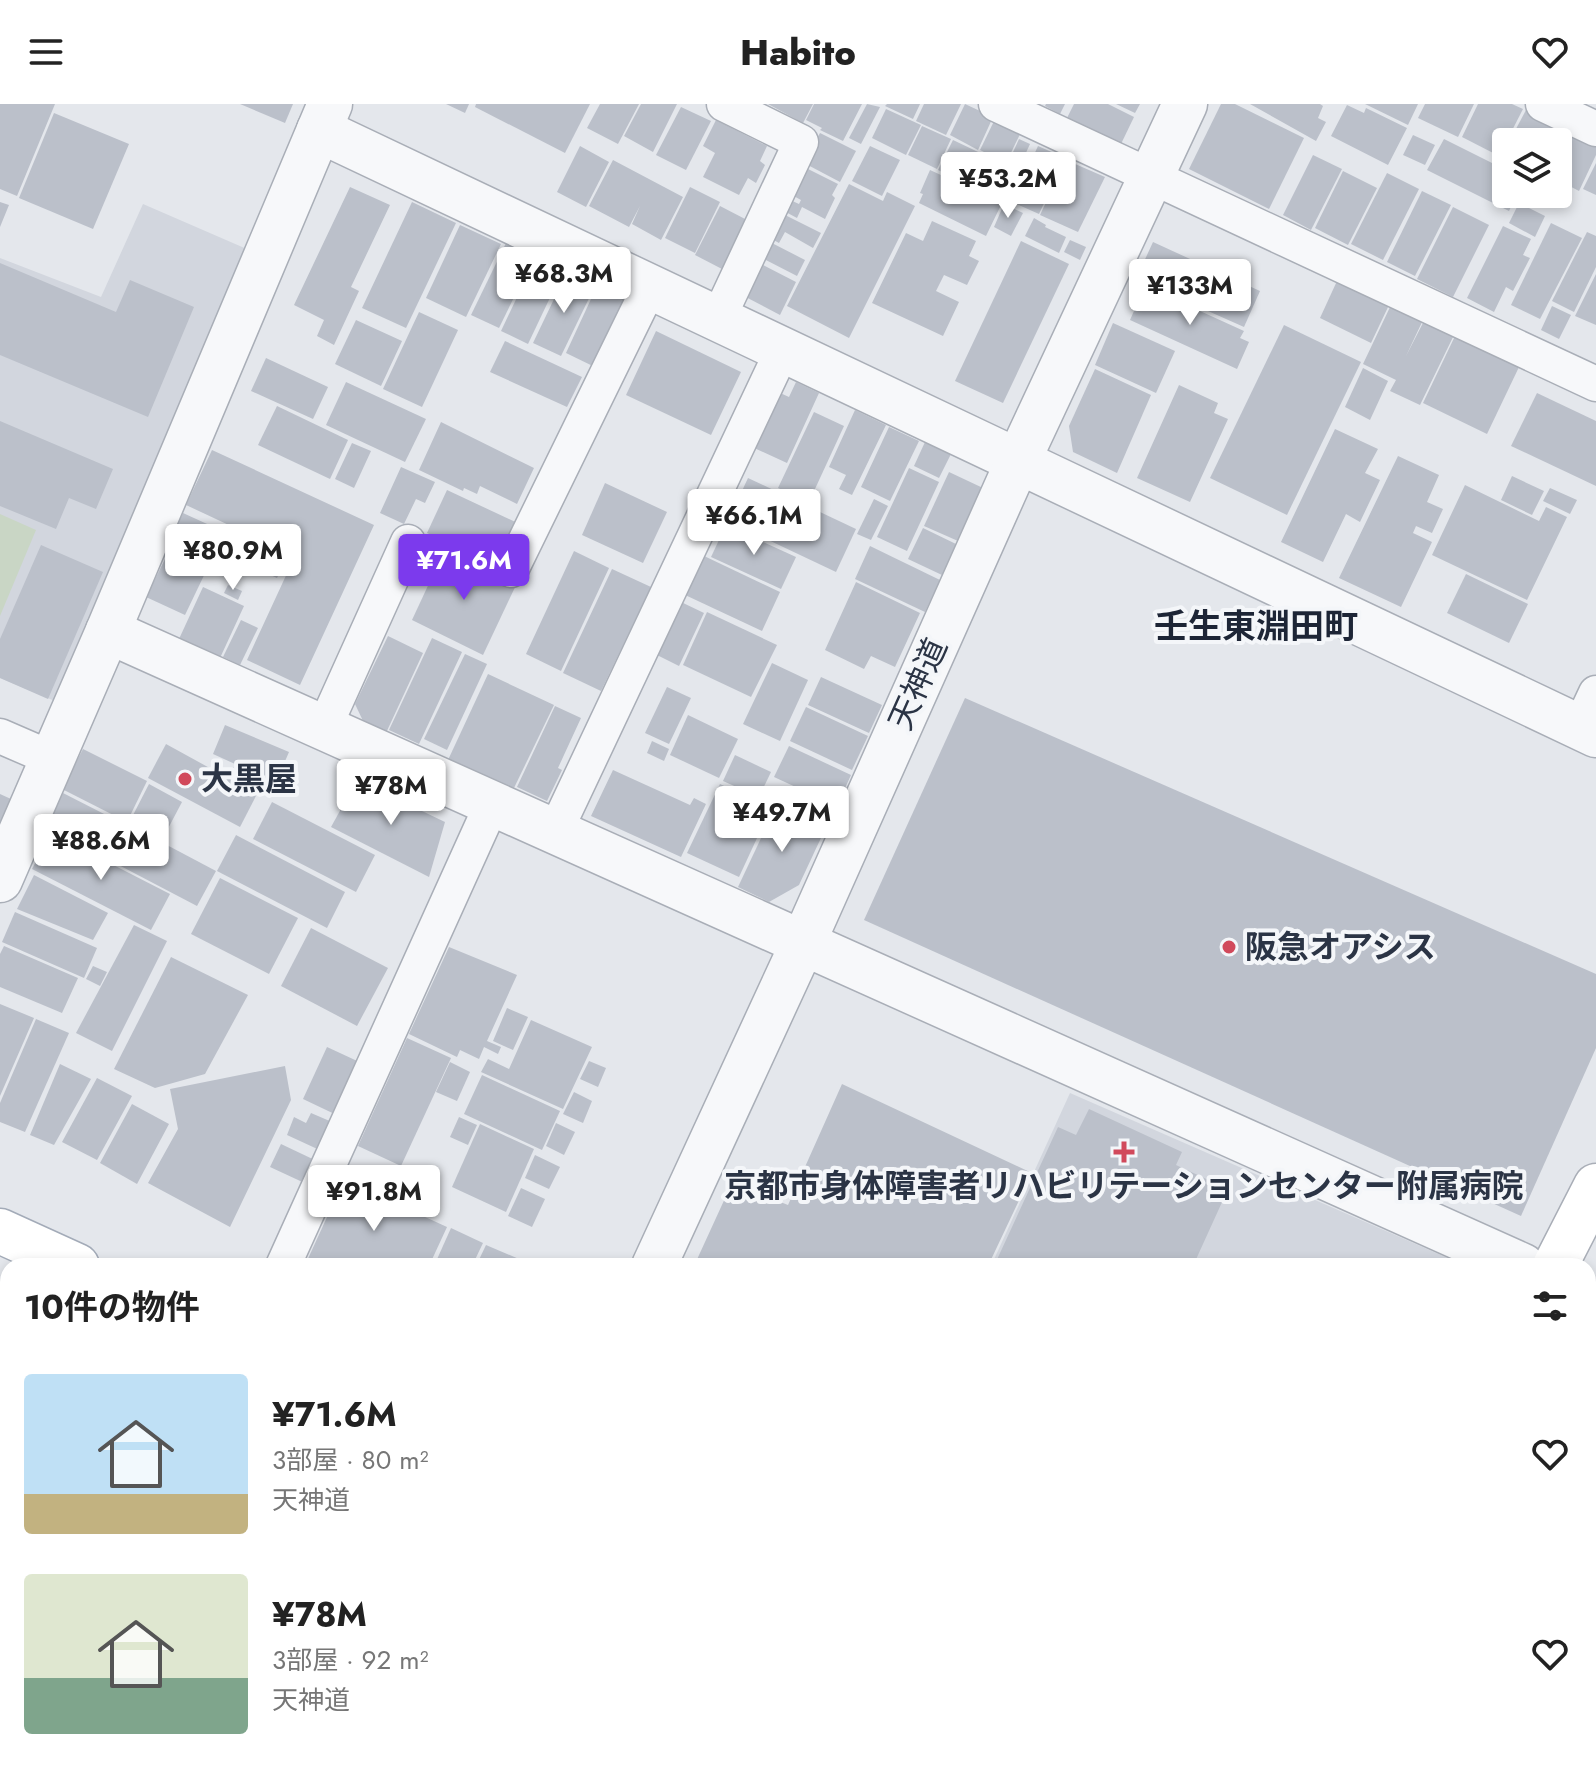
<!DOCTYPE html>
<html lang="ja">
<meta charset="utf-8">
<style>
body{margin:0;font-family:Jost,"Noto Sans JP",sans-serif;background:#f6f6f6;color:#222;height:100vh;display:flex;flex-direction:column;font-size:30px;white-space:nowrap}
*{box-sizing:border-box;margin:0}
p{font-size:26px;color:#767676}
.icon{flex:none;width:44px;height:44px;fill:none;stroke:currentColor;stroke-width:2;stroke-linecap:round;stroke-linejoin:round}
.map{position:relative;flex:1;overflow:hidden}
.side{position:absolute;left:0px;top:1154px;width:1596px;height:512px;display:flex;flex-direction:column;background:#fff;border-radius:24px 24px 0 0;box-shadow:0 4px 12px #0003}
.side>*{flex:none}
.fabs{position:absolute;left:1492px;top:24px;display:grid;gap:16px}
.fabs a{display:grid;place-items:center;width:80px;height:80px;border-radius:8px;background:#fff;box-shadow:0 4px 12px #0003;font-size:40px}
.price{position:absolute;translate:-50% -68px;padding:0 18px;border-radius:8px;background:#fff;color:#222;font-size:26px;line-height:52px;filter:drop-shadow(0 2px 4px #0008)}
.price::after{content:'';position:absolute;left:50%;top:48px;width:24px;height:18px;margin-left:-12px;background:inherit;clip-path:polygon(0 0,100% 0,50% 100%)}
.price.active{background:#7c3aed;color:#fff}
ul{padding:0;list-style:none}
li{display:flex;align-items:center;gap:24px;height:200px;padding:0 24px}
li span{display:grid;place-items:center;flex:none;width:224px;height:160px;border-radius:8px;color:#555}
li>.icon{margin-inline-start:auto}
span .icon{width:96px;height:96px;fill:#fffc;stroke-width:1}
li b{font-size:34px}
h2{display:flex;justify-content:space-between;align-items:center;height:96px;padding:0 24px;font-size:34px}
header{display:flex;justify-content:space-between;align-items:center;height:104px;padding:0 24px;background:#fff;font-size:36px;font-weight:800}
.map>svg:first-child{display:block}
.built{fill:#d2d6de}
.green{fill:#c9d6c5}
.building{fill:#bbc0ca}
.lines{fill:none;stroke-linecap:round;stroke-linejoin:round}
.lane-casing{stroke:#a9aeb7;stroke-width:37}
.street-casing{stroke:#a9aeb7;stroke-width:47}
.secondary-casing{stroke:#a9aeb7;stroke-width:47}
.primary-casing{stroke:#a3abb8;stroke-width:47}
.lane{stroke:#f7f8fa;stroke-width:34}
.street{stroke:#f7f8fa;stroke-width:44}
.secondary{stroke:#fff;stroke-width:44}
.primary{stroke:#fff;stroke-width:44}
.tram{stroke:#7d8696;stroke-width:2}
.poi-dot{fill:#d1495b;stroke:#f4f6f9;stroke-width:3}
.labels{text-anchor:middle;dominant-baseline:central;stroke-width:8;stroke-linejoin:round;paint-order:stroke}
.street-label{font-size:32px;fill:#2b3445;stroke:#f4f6f9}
.poi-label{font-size:32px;font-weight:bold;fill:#2b3445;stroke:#f4f6f9;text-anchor:start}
.neighbourhood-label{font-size:34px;font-weight:bold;fill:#1d2536;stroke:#f4f6f9}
</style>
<header><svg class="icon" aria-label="menu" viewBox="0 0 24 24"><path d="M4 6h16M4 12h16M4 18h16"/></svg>Habito<svg class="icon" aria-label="heart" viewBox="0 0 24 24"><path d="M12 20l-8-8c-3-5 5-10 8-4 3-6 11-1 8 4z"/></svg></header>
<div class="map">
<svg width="1596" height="1666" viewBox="0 0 1596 1666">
<rect width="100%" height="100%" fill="#e4e7ec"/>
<g class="built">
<polygon points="143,100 256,149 74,605 0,574 0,154 101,193"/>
<polygon points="1070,989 1466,1162 991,1162"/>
<polygon points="0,1473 8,1479 8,1549 0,1544"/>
<polygon points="216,1658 368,1658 386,1666 234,1666"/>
</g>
<polygon class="green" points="0,410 36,426 0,512"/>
<g class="building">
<polygon points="0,0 55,0 17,92 0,85"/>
<polygon points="240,0 293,0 285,19"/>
<polygon points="446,0 469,0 465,9"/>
<polygon points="476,0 590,0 565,49 475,3"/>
<polygon points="600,0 639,0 618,40 587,24"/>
<polygon points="641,0 677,0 653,48 624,32"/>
<polygon points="768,0 813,0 803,19"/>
<polygon points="814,0 862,0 843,37 820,26 822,24 806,16"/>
<polygon points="867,0 880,3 861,40 849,34"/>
<polygon points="887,0 920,0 913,15 885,2"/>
<polygon points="924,0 961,0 946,31 916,17"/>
<polygon points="965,0 993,13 978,46 950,31"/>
<polygon points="1046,0 1065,0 1060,10 1045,2"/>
<polygon points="1074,0 1108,0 1134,13 1120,42 1066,16"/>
<polygon points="1116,0 1140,0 1135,9"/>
<polygon points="1221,0 1235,0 1304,34 1269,105 1189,65"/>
<polygon points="1250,0 1320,0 1323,2 1318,14 1326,18 1316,37"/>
<polygon points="1365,0 1418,0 1408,21"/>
<polygon points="1425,0 1474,0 1458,33 1418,14"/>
<polygon points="1478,0 1512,0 1523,5 1499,52 1462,33"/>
<polygon points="1347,1 1364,9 1366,4 1407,24 1388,61 1331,32"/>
<polygon points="681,3 711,17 686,66 656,51"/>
<polygon points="886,5 921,21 906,51 872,34"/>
<polygon points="1526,6 1561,23 1554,38 1509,38"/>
<polygon points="54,9 129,40 93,125 19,94"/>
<polygon points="996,13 1022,26 1006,59 980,46"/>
<polygon points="716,16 767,42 760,57 765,61 756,79 748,74 739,91 703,73 715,49 703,42"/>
<polygon points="922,22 951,35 937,65 908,51"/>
<polygon points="1565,25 1596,40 1596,51 1579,87 1558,76 1558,38"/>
<polygon points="820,29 856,47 840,78 804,59"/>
<polygon points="1413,31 1435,41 1425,61 1403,51"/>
<polygon points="1019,35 1030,40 1019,64 1008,59"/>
<polygon points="1444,35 1506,66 1506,90 1517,90 1509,107 1427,66"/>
<polygon points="953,36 1018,67 1004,97 938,66"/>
<polygon points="580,42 609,58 586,103 557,88"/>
<polygon points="870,42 900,56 882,92 852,77"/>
<polygon points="1038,42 1065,54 1039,110 1012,98"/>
<polygon points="1313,51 1342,65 1311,126 1283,111"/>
<polygon points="613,56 683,93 661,136 632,120 640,102 629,123 589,102"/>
<polygon points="1066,56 1105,73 1078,128 1040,111"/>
<polygon points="1596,59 1596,91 1583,85"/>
<polygon points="804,63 838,80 832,91 835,94 825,115 802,103 797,114 782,106 788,95 799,100 801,96 790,90"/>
<polygon points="930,66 1002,99 986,132 919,99 923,90 920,89"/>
<polygon points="1343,67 1377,84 1348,141 1315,124"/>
<polygon points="1387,69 1419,85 1383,156 1351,140"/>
<polygon points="849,80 883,97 887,88 915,102 849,234 787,202"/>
<polygon points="350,83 390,101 351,183 359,187 334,241 317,232 324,216 294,201"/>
<polygon points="690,83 720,98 695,149 665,134"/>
<polygon points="1422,87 1451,101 1415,172 1387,158"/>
<polygon points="0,98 9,101 0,123"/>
<polygon points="412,98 456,119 406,224 362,204"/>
<polygon points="1519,99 1545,112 1535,133 1509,119"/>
<polygon points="1004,100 1023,109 1011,132 994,123"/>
<polygon points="720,102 747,116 722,165 695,151"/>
<polygon points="1453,103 1489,121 1453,193 1417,175"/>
<polygon points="781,109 821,129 813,144 785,128 779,139 768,133"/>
<polygon points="1034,114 1046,121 1045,123 1066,133 1059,149 1025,132"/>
<polygon points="932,117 976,137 969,152 979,157 967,181 944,171 936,187 959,198 943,232 872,199 906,129 923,137"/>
<polygon points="1551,119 1582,134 1540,215 1511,201"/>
<polygon points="460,121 501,140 466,213 426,194"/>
<polygon points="1503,122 1531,135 1523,151 1530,154 1513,187 1506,183 1494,208 1467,194"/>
<polygon points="1587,128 1596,132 1596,163 1574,208 1552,197"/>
<polygon points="1070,136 1086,143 1080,156 1064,148"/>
<polygon points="507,137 535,150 499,224 471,211"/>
<polygon points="768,137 805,156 797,172 760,153"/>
<polygon points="1021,137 1069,160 1003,299 955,277"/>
<polygon points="1153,138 1260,187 1244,223 1136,175"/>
<polygon points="757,158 796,178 780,211 740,190"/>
<polygon points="0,159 116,208 130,176 194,203 148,313 0,251"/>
<polygon points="529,168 556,181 528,240 501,227"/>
<polygon points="566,170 594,184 561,252 533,239"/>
<polygon points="1596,170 1596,221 1575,212"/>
<polygon points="1337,177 1389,201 1371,239 1320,214"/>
<polygon points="597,182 635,199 603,267 566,249"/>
<polygon points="1145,182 1244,227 1240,234 1249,238 1237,265 1130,216"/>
<polygon points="1391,201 1423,216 1406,252 1424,217 1454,231 1420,301 1390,287 1396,276 1363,260"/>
<polygon points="1552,202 1571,211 1559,235 1541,226"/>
<polygon points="419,208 458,226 422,303 383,285"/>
<polygon points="356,216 402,237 381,282 335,260"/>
<polygon points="1113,219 1175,247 1156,289 1095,261"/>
<polygon points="1284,221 1361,258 1287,411 1210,374"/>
<polygon points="656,227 741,268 711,331 626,291"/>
<polygon points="1455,232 1519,263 1487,330 1423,299"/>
<polygon points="505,237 582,273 567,303 490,268"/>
<polygon points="266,254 328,283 313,315 251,287"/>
<polygon points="1363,264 1388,277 1370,316 1345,303"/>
<polygon points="1095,265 1151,291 1117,369 1073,348 1069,322"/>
<polygon points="346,278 426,315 405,358 326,321"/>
<polygon points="796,278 819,289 787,359 752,343 778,288 789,293"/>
<polygon points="1179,281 1218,299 1214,309 1228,315 1190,398 1137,374"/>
<polygon points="1537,289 1596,317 1596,382 1511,342"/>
<polygon points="277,302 348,336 330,375 258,341"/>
<polygon points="855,306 886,321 852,391 839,385 846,371 829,363"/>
<polygon points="814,308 844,322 809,398 778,384"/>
<polygon points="0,317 113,365 96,405 69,394 56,425 0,402"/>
<polygon points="441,318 534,364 517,400 480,382 477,390 464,384 463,387 419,366"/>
<polygon points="889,323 919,337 890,397 861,383"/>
<polygon points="1335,325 1378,345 1365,369 1380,376 1360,418 1346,410 1323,458 1281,438"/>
<polygon points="925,338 951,350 939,374 914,362"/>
<polygon points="352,339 371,347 354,384 335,375"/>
<polygon points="212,346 374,421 300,581 247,556 295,452 186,401"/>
<polygon points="1398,352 1439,371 1427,398 1443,405 1432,429 1416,422 1413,429 1432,438 1401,503 1339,474"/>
<polygon points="401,363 435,378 425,399 416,395 404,420 380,409"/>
<polygon points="909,364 939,378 907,447 877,433"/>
<polygon points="949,368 983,384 958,437 924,422"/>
<polygon points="1512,372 1544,387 1532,411 1501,396"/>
<polygon points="748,374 856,425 836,468 728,417"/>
<polygon points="605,379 667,408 643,459 582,431"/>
<polygon points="1465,381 1539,417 1546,403 1567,413 1527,496 1432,451"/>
<polygon points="1550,384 1577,396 1570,410 1543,397"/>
<polygon points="447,386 526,423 499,462 427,429"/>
<polygon points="874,395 888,402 871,436 857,430"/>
<polygon points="183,409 251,440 237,471 169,438"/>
<polygon points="726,421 796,453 781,485 711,453"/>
<polygon points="923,424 956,440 942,471 908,455"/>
<polygon points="41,441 103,468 48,595 0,574 0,535"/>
<polygon points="870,442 940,476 925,508 855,475"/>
<polygon points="170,445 208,463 185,511 146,493"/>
<polygon points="445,445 517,479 483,551 412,516"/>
<polygon points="574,447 609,464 561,567 526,550"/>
<polygon points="272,451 285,457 277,474 264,468"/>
<polygon points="702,451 780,488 762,527 683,490"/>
<polygon points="612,465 651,483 601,587 563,569"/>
<polygon points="1466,470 1528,500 1509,539 1447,509"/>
<polygon points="856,478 920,509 895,563 871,552 864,565 825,546"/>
<polygon points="228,481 242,487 238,496 224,489"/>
<polygon points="203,483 244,502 220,554 179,535"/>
<polygon points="679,497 704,509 679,562 655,550"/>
<polygon points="707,508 777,541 751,593 683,561"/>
<polygon points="241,516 258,524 240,561 223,553"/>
<polygon points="388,532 423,549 386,629 364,619 355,600"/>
<polygon points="432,534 462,548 419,640 389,626"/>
<polygon points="465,550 487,560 447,646 424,635"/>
<polygon points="772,559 808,576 780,637 743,620"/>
<polygon points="488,570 554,601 514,684 448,656"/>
<polygon points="821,573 882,601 869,629 808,601"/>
<polygon points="667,583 691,594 669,640 645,629"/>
<polygon points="965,594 1596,870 1596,944 1521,1112 864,816"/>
<polygon points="555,602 581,614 558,664 562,666 547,697 517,683"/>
<polygon points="806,603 868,632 852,666 790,637"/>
<polygon points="688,611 738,635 719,674 670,651"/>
<polygon points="225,621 289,648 274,683 233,665 235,660 213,650"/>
<polygon points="652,637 669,645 664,657 647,649"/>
<polygon points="166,640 257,690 240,723 148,674"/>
<polygon points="789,642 851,671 837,702 774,673"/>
<polygon points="83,645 147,677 127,718 62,685"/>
<polygon points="735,651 771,668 759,693 723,677"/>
<polygon points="613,666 690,701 694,694 706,700 681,753 591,712"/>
<polygon points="357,676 445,718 429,773 331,723"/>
<polygon points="149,680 182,698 163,734 130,717"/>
<polygon points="720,680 771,704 739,773 687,749"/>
<polygon points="63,689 110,713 93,745 47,721"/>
<polygon points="0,690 11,695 0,719"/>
<polygon points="272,698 375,751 356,788 253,735"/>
<polygon points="778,698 827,721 799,781 769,798 738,783"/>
<polygon points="131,722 216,767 197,802 113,758"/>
<polygon points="51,729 170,790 151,826 32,765"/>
<polygon points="236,731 345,788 327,824 217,767"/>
<polygon points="34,771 108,809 93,836 17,805"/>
<polygon points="220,774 298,814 269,870 191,830"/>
<polygon points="15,808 97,844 84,874 2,838"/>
<polygon points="134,821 167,837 112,947 76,929"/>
<polygon points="311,824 388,864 357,922 281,882"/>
<polygon points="4,842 78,874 62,909 0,883 0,850"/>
<polygon points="449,843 517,871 487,937 501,943 498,950 484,943 479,955 460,946 457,953 409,930"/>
<polygon points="171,853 248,891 205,970 155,984 114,965"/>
<polygon points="93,862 107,868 100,882 86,875"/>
<polygon points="0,900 34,914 0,992"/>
<polygon points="507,904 528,913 513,946 493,937"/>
<polygon points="36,915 69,929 25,1028 0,1018 0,999"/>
<polygon points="531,916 592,943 563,1005 481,968 488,955 509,965"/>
<polygon points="407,934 451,954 401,1062 358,1042"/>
<polygon points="327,943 368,962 345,1015 303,995"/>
<polygon points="589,957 606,964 598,983 580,975"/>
<polygon points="450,958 470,968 457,997 436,988"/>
<polygon points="60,960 91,975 54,1041 30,1031"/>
<polygon points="285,962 291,996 230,1123 148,1079 178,1025 170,985"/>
<polygon points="482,971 560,1007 542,1046 464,1010"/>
<polygon points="97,974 132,992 97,1056 62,1038"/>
<polygon points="842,980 1032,1069 988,1162 694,1162 732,1079 788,1101"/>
<polygon points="574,988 592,997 583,1019 563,1010"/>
<polygon points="132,1000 169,1020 137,1080 100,1059"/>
<polygon points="1089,1005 1182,1048 1176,1061 1228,1085 1193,1162 994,1162 1058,1023 1076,1031"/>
<polygon points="311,1009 339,1021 326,1049 287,1031 294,1013 306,1019"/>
<polygon points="459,1013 477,1021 468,1041 450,1033"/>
<polygon points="556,1019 575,1028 564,1051 546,1042"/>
<polygon points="480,1020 534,1045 506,1108 452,1083"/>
<polygon points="281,1040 321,1059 311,1082 270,1063"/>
<polygon points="535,1051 560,1063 549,1085 525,1074"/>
<polygon points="344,1076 447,1123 429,1162 314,1162 306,1159"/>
<polygon points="521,1084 545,1095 532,1123 508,1112"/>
<polygon points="451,1124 483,1139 472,1162 434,1162"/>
<polygon points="486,1141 519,1155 516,1162 476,1162"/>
<polygon points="1403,1154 1421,1162 1399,1162"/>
<polygon points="0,1224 8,1228 8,1281 0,1298"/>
<polygon points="1588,1255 1596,1259 1596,1266 1588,1282"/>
<polygon points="1596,1273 1596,1292 1588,1288"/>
<polygon points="8,1292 8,1346 0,1343 0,1309"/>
<polygon points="1588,1293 1596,1297 1596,1386 1588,1403"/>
<polygon points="0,1348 8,1355 8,1397 0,1406"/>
<polygon points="1596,1396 1596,1429 1588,1426 1588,1413"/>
<polygon points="1593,1446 1596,1447 1596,1497 1588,1493 1588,1456"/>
<polygon points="1588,1498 1596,1502 1596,1546 1588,1542"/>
<polygon points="1588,1546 1596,1550 1596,1591 1593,1598 1588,1596"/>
<polygon points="0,1604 8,1608 8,1658 0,1654"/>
<polygon points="0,1658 17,1666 0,1666"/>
<polygon points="416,1658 519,1658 515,1666 412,1666"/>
<polygon points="531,1658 581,1658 577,1666 528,1666"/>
<polygon points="587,1658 712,1658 730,1666 583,1666"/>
<polygon points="754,1658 797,1658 793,1666 750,1666"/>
<polygon points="814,1658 915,1658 911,1666 810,1666"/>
<polygon points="1423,1658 1467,1658 1463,1666 1424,1666 1420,1664"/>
<polygon points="1479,1658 1569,1658 1565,1666 1475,1666"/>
</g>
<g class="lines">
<g class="lane-casing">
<g id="lane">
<polyline points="996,0 1596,280"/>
<polyline points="1543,0 1596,25"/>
<polyline points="718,215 801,38 724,0"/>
<polyline points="511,466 650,182"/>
<polyline points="1580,623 1596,589"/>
<polyline points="324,624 408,438"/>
<polyline points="0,632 53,655"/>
<polyline points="555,728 783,245"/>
<polyline points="283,1162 492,700"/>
</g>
</g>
<g class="street-casing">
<g id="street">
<polyline points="319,26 1596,631"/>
<polyline points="108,527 1523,1162"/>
<polyline points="0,776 108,527 330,0"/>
<polyline points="654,1162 803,839 1018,357 1185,0"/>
<polyline points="0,1570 8,1575"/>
<polyline points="164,1658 182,1666"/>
<polyline points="50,1666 54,1658"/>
</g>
</g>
<g class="secondary-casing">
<g id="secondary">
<polyline points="1555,1162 1596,1082"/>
<polyline points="1292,1666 1295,1658"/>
</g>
</g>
<g class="primary-casing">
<g id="primary">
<polyline points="0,1127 77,1162"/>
<polyline points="1174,1658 1192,1666"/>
</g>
</g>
<use href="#lane" class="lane"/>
<use href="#street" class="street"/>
<use href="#secondary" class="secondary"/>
<use href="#primary" class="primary"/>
<g class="tram">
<polyline points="0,1492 8,1497"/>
<polyline points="0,1525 8,1530"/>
<polyline points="263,1658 280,1666"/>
<polyline points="326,1658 343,1666"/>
</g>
</g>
<g class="poi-dot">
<circle cx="185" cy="675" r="8"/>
<circle cx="1229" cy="843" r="8"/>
<path d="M1120 1036h8v8h8v8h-8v8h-8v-8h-8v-8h8z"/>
</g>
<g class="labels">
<g class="street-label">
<text transform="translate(918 580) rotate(-66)">天神道</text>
</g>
<g class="poi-label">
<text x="201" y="675">大黒屋</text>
<text x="1245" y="843">阪急オアシス</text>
<text x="1124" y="1082" text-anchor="middle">京都市身体障害者リハビリテーションセンター附属病院</text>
</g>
<g class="neighbourhood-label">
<text x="1256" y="522">壬生東淵田町</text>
</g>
</g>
</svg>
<div class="fabs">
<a><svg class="icon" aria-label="layers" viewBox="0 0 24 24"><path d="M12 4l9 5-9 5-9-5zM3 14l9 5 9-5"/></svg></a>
</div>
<b class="price" style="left:1008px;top:116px">¥53.2M</b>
<b class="price" style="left:564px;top:211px">¥68.3M</b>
<b class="price" style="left:1190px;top:223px">¥133M</b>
<b class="price" style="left:754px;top:453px">¥66.1M</b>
<b class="price" style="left:233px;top:488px">¥80.9M</b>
<b class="price active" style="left:464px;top:498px">¥71.6M</b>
<b class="price" style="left:391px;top:723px">¥78M</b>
<b class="price" style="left:782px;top:750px">¥49.7M</b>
<b class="price" style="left:101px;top:778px">¥88.6M</b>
<b class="price" style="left:374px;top:1129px">¥91.8M</b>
<section class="side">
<h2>10件の物件<svg class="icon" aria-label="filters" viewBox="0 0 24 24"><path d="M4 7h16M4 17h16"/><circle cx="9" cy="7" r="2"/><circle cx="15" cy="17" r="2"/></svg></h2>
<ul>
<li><span style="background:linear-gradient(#bfe0f5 75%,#c2b280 0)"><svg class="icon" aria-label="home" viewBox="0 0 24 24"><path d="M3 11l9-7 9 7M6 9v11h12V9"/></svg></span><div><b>¥71.6M</b><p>3部屋 · 80 m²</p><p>天神道</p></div><svg class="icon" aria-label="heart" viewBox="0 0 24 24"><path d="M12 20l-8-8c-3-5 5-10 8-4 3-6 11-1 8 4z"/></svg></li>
<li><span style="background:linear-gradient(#dfe7d0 65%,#7fa58c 0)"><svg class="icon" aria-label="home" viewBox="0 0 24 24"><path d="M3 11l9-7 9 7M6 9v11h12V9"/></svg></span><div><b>¥78M</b><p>3部屋 · 92 m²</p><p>天神道</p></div><svg class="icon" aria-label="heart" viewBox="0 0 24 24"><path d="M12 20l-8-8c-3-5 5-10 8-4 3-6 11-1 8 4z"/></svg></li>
</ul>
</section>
</div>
